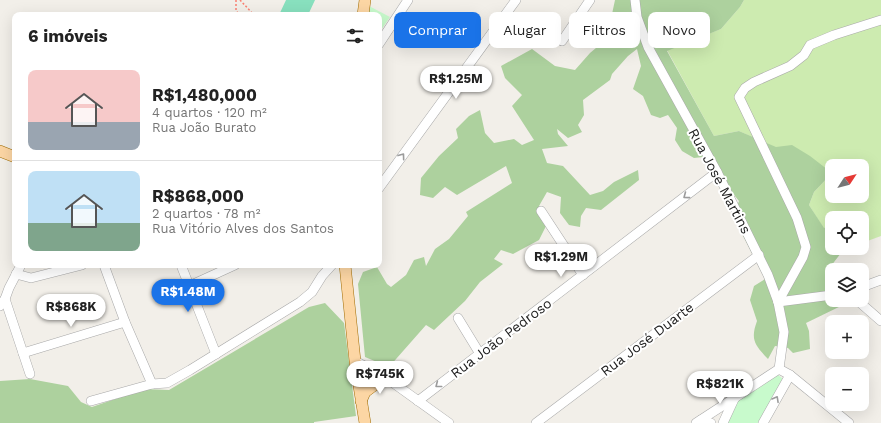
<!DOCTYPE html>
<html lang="pt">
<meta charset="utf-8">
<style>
body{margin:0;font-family:"Work Sans",sans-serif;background:#f6f6f6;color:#222;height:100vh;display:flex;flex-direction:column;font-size:15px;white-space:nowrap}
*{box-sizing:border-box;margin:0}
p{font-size:13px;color:#767676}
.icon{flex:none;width:22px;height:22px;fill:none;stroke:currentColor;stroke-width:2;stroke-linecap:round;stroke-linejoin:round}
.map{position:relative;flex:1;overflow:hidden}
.details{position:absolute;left:12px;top:12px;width:370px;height:256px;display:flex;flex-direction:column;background:#fff;border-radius:8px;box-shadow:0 4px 16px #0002}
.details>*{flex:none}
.banner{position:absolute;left:394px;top:12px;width:380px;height:36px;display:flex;gap:8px}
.needle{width:26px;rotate:54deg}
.tools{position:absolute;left:825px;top:159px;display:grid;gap:8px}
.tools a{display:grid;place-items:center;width:44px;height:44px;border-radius:8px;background:#fff;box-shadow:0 4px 16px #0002;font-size:20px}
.price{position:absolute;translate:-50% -34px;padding:0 9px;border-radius:14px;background:#fff;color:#222;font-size:13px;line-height:26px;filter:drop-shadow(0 1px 2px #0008)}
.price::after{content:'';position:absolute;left:50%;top:24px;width:12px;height:9px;margin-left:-6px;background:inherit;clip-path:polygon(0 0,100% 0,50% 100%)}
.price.current{background:#1a73e8;color:#fff}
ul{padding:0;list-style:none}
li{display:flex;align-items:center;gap:12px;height:100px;padding:0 16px}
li+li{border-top:1px solid #e0e0e0}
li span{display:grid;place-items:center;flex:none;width:112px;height:80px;border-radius:8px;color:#555}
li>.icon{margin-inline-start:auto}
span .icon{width:48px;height:48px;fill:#fffc;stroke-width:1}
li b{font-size:17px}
h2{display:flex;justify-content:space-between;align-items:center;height:48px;padding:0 16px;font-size:17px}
.tag{padding:0 14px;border-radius:8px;background:#fff;box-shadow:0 4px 16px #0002;font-size:14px;line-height:36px}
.tag.current{background:#1a73e8;color:#fff}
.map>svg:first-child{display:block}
.grass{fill:#cdebb0;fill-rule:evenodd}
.forest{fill:#add19e}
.park{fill:#c8facc}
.pitch{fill:#88e0be}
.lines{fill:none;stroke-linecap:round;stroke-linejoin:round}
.minor-casing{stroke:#a9a9a9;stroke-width:10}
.major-casing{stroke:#a06b00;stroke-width:12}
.path{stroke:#fa8072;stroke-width:1.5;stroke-dasharray:2 2;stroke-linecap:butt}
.minor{stroke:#fff;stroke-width:9}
.major{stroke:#fcd6a4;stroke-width:11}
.oneway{stroke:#9c9c9c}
.labels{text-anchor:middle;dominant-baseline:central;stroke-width:4;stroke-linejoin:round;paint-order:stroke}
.street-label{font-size:14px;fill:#222;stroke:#fff}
</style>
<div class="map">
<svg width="881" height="423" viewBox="0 0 881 423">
<rect width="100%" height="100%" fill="#f2efe9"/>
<path class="grass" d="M744,0H881V236L862,243V218H832V225L824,229L809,205L814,192L832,173L739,131L714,136L667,50L721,29L740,7ZM832,166H862V196H832Z"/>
<g class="forest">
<path d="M615,0H744L740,7L721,29L667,51L714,136L739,131L776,147L792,145L810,156L832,173L814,192L809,205L824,228L832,225V248H849L841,253L831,266L833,270L832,300H843V305L806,323L809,331L810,349L793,353L788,348L775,346L768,359C755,345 750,340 757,321L750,300L754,286L765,279L733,216L739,201L703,157L694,158L682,151L675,140L677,128L668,115L660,118L651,115L643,96L633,89L641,66L637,49L628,56L612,74L610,80L583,100L584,115L578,125L582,132L568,138L557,129L558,134L568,146L542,149L547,163L563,166L590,195L603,191L614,182L638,170L639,180L601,210L586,208L581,216L580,227L569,225L560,213L561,197L547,192L539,206L546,226L539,240L513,254L501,250L494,259L503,264L480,282L465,301L434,330L426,325L389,367L365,357L358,284L363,272L377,267L387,284L391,287L406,275L414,260L424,257L426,266L435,249L449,239L468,216L466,212L512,183L506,166L457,195L445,187L433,198L420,195L421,178L439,156L458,138L456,129L469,116L480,110L485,133L494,143L514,139L522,145L534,140L512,106L522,95L505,78L501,66L532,49L555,66L575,70L590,53L609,37L616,23L612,14Z"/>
<polygon points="325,303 344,323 356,416 314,422 314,423 0,423 0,381 30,379 68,386 81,402 92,407 144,389 169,390 309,307"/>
</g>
<g class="park">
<polygon points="369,6 390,17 379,33 379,15 369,15"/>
<polygon points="777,374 783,379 758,423 727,423 739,399"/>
</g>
<polygon class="pitch" points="286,0 315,0 308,15 279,15"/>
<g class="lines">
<g class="minor-casing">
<g id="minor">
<polyline points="635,0 637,17 648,47 717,172 768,275 778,302 784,332 779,369"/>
<polyline points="562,41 590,0"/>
<polyline points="379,44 408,0"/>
<polyline points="379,188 516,0"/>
<polyline points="541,211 583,275"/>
<polyline points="104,265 125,322 152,384"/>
<polyline points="181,265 216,354"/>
<polyline points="16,274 31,278 82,265"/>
<polyline points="189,286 235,265"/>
<polyline points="862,287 881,280"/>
<polyline points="5,299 30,374"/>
<polyline points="857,300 881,321"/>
<polyline points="778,302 803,257 806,247 797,218 739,97 745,88 754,82 790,66 804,55 810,45 834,35 881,20"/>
<polyline points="778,302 832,295"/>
<polyline points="0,306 5,299 9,288 21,265"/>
<polyline points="458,318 480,354"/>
<polyline points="23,353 125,322"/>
<polyline points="355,361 385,377 449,423"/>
<polyline points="779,369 790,375 849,423"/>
<polyline points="91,401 152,384 167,383 190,370 300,302 312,292 322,276 332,265"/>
<polyline points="418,401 717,172"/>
<polyline points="701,420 711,423"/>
<polyline points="536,423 759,255"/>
<polyline points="696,423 779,369"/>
<polyline points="723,423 735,397"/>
<polyline points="763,423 790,375"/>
</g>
</g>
<g class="major-casing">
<g id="major">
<polyline points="363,15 365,0"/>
<polyline points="0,151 15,157"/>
<polyline points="345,265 355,361 365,423"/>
<polyline points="361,401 365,392 385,377"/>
</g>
</g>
<g class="path">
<polyline points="236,0 236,10 239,15"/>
<polyline points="240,0 254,15"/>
</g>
<use href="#minor" class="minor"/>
<use href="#major" class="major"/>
</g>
<defs><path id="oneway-chevron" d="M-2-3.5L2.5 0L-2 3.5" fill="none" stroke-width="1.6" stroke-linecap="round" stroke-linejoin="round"/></defs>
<g class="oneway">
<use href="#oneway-chevron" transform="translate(402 156) rotate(-54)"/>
<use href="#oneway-chevron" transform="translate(686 196) rotate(143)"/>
<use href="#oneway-chevron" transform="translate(438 385) rotate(142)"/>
<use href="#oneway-chevron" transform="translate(776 399) rotate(-61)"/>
</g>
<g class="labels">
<g class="street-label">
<text transform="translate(720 181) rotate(62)">Rua José Martins</text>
<text transform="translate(501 338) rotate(-37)">Rua João Pedroso</text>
<text transform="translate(647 339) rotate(-37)">Rua José Duarte</text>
</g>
</g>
</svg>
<div class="tools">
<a><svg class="needle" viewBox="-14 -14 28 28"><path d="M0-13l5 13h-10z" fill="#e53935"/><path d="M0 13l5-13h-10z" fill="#767676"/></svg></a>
<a><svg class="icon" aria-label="locate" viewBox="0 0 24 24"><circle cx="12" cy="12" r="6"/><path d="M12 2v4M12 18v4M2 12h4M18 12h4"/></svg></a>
<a><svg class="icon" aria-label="layers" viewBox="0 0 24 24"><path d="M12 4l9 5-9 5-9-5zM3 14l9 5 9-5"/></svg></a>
<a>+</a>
<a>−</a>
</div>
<b class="price" style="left:456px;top:100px">R$1.25M</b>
<b class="price" style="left:561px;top:278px">R$1.29M</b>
<b class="price current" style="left:188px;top:313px">R$1.48M</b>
<b class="price" style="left:71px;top:328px">R$868K</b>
<b class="price" style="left:380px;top:395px">R$745K</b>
<b class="price" style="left:720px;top:405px">R$821K</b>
<div class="banner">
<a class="tag current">Comprar</a>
<a class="tag">Alugar</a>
<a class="tag">Filtros</a>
<a class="tag">Novo</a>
</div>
<section class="details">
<h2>6 imóveis<svg class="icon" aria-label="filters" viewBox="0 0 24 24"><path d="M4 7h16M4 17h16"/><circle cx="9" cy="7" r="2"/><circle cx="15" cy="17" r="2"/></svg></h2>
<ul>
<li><span style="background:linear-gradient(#f6c9c9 65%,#9aa5b1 0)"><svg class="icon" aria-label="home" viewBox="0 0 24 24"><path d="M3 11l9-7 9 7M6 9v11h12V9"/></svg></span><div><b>R$1,480,000</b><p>4 quartos · 120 m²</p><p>Rua João Burato</p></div></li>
<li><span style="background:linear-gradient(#bfe0f5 65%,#7fa58c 0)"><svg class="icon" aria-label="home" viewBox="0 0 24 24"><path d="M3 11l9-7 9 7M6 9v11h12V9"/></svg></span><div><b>R$868,000</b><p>2 quartos · 78 m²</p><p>Rua Vitório Alves dos Santos</p></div></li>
</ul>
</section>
</div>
